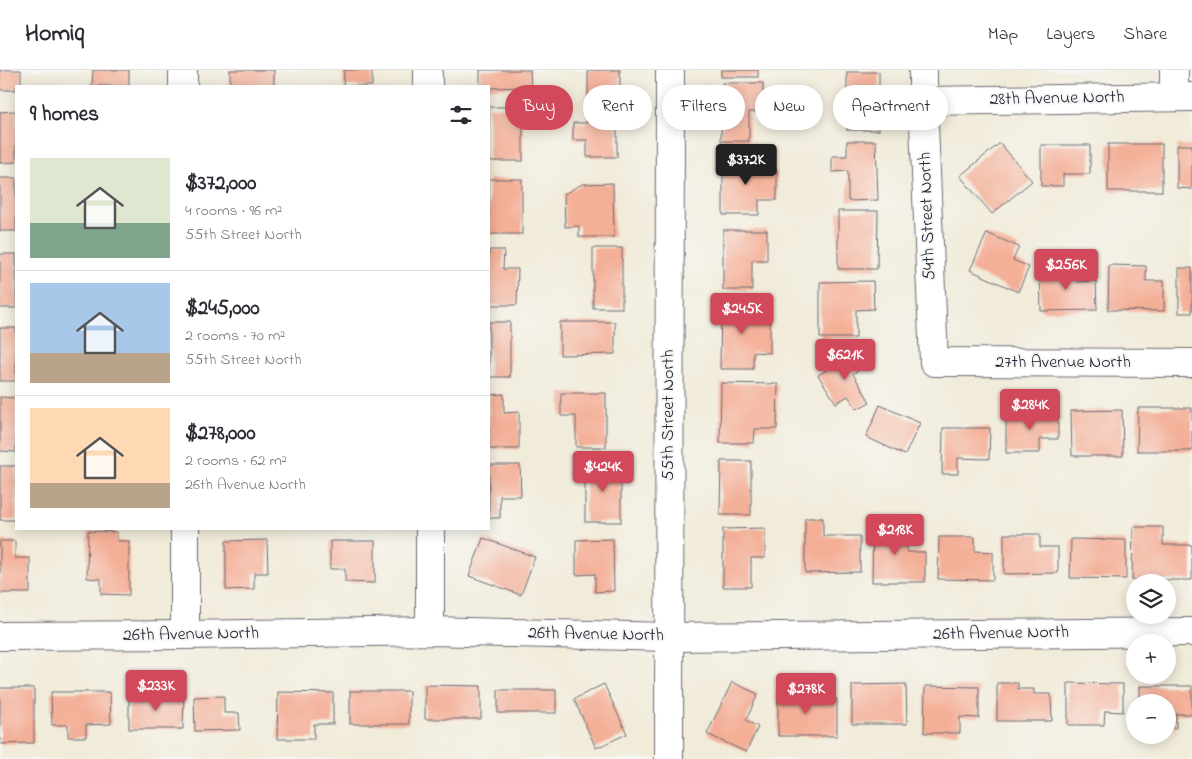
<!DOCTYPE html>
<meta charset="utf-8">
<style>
body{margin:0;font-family:"Indie Flower",sans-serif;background:#f7f7f7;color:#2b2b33;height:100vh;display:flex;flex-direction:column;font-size:19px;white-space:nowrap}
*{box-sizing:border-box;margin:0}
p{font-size:16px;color:#7c7c81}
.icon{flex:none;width:28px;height:28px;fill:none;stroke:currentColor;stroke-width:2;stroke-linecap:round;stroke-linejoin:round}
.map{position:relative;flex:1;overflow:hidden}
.details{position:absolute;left:15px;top:15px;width:475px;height:445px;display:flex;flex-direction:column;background:#fff;border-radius:0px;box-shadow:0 2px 12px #0003}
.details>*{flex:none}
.hud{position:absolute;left:505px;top:15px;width:475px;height:45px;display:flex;gap:10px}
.fabs{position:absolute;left:1126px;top:504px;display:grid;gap:10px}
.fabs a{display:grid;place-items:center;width:50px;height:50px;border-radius:50%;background:#fff;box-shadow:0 2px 12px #0003;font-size:25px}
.price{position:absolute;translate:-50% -42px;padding:0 11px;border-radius:5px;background:#d1495b;color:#fff;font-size:16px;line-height:32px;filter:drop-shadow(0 1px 2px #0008)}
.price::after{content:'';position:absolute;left:50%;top:30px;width:15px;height:11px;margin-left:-8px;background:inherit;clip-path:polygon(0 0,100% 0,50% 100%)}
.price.active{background:#222;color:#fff}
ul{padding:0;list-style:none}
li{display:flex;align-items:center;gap:15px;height:125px;padding:0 15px}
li+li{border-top:1px solid #e1e1e2}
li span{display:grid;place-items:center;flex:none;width:140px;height:100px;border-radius:0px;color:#555}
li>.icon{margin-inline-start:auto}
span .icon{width:60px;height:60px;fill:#fffc;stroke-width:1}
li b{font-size:21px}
h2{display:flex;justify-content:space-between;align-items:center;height:60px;padding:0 15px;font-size:21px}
.pill{padding:0 18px;border-radius:22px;background:#fff;box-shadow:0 2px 12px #0003;font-size:18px;line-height:45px}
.pill.active{background:#d1495b;color:#fff}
header{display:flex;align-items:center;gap:30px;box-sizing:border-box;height:70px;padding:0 25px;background:#fff;border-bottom:1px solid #e1e1e2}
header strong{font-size:24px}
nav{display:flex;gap:28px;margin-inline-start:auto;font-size:18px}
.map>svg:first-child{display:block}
.building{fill:#f4af97}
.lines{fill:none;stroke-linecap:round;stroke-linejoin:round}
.minor-casing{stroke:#6a6872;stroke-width:30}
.minor{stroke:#fff;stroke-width:28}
.labels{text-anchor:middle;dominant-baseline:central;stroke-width:4;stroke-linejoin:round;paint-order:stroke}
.street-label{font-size:18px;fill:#22223b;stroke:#f6f6f2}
</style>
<header>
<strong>Homiq</strong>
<nav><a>Map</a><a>Layers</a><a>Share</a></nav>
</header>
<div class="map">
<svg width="1192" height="689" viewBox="0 0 1192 689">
<rect width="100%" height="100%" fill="#f6f6f2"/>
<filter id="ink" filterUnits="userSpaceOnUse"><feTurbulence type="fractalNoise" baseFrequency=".02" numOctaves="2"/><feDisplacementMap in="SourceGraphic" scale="10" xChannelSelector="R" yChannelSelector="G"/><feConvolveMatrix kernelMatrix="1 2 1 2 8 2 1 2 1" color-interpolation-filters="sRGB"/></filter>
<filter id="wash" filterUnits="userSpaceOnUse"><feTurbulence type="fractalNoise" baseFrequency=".0096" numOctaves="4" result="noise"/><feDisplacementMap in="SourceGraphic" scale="20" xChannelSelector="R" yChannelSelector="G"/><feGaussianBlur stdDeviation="1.12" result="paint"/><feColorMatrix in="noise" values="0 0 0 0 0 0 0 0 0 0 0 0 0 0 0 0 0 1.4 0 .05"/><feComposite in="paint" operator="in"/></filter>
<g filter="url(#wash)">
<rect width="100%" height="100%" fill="#f1ebd9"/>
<g id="blocks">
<g class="building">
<polygon points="0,0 21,0 21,16 16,16 16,20 0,20"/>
<polygon points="93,0 129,0 129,16 92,16"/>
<rect x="230" y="0" width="44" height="16"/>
<polygon points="344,0 372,0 372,16 343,16"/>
<polygon points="480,0 530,0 531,17 489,18 489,16 480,16"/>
<rect x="588" y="0" width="32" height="28"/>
<rect x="721" y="0" width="37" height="7"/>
<rect x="847" y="2" width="32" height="58"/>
<polygon points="722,13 763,13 763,42 749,42 749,71 721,71"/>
<polygon points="587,36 617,36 617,87 587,87 587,70 573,70 573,53 587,53"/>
<rect x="489" y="37" width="34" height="54"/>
<polygon points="16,41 16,92 0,93 0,42"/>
<polygon points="847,71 876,71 878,130 848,131 848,101 832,102 832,86 847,86"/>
<polygon points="1000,73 1032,111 992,144 960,106"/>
<rect x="1108" y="74" width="54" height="47"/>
<polygon points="1041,75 1090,75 1090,104 1063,104 1063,116 1041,116"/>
<polygon points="1177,75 1192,75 1192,119 1177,118"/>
<polygon points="723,86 759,86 759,101 777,101 777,130 759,130 759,145 723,145"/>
<rect x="0" y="108" width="16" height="53"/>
<rect x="489" y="109" width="33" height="55"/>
<polygon points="613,113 614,167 579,167 579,156 565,157 564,124 582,114"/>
<polygon points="838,141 878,141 877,199 838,199"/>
<polygon points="723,160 767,160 767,190 752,190 752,220 723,220"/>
<polygon points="987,163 1019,177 1013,190 1029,197 1018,222 970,200"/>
<rect x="593" y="178" width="29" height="60"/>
<polygon points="489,180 504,180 503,199 518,199 517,235 489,235"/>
<rect x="0" y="184" width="16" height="54"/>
<polygon points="1109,195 1146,196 1146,211 1164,211 1164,241 1108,240"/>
<polygon points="1077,197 1077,212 1096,211 1097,240 1041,241 1040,198"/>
<rect x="1179" y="198" width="13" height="45"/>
<polygon points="873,211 874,239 856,240 856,268 820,268 820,212"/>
<polygon points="721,231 754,231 754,248 770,249 770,283 753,282 753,299 720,299"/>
<rect x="489" y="252" width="21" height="55"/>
<polygon points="560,252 615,252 615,284 560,285"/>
<rect x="0" y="258" width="16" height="53"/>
<polygon points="857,282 865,296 853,304 870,332 857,339 848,326 836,333 818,305"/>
<polygon points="721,313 778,314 777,359 755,359 754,373 720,373"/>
<polygon points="561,323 606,323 606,377 576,377 576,346 561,346"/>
<polygon points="504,324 504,343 519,342 519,379 489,379 489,325"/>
<polygon points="0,327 16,328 16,382 0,381"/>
<polygon points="880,335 920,353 905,385 866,367"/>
<polygon points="1138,338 1192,338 1192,381 1137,381"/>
<polygon points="1122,340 1123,386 1072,386 1071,341"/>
<polygon points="1006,342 1058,342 1058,369 1040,369 1040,383 1006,383"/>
<polygon points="943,358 990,358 989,389 958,388 958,404 942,404"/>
<polygon points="721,391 751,391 751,445 720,445"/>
<rect x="585" y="394" width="36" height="58"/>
<polygon points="489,395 520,395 521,426 500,426 500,448 489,448"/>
<rect x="0" y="396" width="16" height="54"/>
<polygon points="805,448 823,448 823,466 860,466 860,502 805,503"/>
<polygon points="873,453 908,453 907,482 925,482 925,512 872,512"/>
<polygon points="1133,457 1163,457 1163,475 1192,475 1192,510 1132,510"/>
<polygon points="765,458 765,488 751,488 751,517 723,517 723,459"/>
<polygon points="88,461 117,462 117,471 129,471 129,525 101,524 101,509 87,508"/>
<polygon points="1004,464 1040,464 1040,477 1058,477 1058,503 1004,504"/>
<polygon points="939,467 975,467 975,481 993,482 993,510 938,509"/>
<polygon points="483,468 535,487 521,525 469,506"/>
<polygon points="613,469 614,521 595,522 595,504 576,505 576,470"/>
<polygon points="1071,469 1126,470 1126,509 1070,508"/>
<polygon points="267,470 268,503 254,503 254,519 226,520 226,471"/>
<polygon points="0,471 15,471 15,488 30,488 30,523 0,523"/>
<polygon points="330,471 375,471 375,513 345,512 345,499 330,499"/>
<polygon points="732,612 758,624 746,650 758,657 746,682 707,664"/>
<polygon points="997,613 1018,613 1018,619 1034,619 1034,624 1051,624 1052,651 997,651"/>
<polygon points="1068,613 1123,614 1123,642 1105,641 1104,655 1068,655"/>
<polygon points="604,614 627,664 596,678 574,629"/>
<polygon points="906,614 907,654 852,654 852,615"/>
<polygon points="425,615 481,616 481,649 425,649"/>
<polygon points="925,616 979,617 979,648 960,647 960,663 924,663"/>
<polygon points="1140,616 1192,616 1192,644 1176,644 1176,658 1168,658 1168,632 1140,632"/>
<polygon points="0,618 34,618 34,673 0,674"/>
<rect x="498" y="620" width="58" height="23"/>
<rect x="350" y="621" width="59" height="33"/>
<polygon points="778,621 810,621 810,629 837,629 837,666 778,666"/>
<polygon points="51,622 110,622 111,654 86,655 86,667 68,667 68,655 52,655"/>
<polygon points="278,622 333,623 333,654 314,654 314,669 277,669"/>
<polygon points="129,625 184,625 183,659 129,659"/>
<polygon points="224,626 224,643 239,643 240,660 195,661 194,627"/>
</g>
</g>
</g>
<g filter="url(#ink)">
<use href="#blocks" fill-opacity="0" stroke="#6a6872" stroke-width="1"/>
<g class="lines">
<g class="minor-casing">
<g id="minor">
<polyline points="183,0 183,16"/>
<polyline points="428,0 428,16"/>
<polyline points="923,0 923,31 934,292 1192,293"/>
<polyline points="1174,27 1174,0"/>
<polyline points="923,31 1192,27"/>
<polyline points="185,459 185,565"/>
<polyline points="430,459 430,561"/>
<polyline points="0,566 185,565 430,561 669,567 1192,562"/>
<polyline points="669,689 670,0"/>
</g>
</g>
<use href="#minor" class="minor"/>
</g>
</g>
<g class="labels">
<g class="street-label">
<text transform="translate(1057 29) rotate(-1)">28th Avenue North</text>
<text transform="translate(928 146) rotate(-92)">54th Street North</text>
<text x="1063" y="293">27th Avenue North</text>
<text transform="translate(669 345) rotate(-90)">55th Street North</text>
<text transform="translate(1001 564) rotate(-1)">26th Avenue North</text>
<text transform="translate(191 565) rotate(-1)">26th Avenue North</text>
<text transform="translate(596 565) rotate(1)">26th Avenue North</text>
</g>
</g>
</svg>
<div class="fabs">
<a><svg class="icon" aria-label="layers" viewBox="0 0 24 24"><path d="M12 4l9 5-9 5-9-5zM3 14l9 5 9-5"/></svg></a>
<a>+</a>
<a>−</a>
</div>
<b class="price active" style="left:746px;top:116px">$372K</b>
<b class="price" style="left:1066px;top:221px">$256K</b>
<b class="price" style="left:742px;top:265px">$245K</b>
<b class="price" style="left:845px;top:311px">$621K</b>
<b class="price" style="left:1030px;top:361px">$284K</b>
<b class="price" style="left:603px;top:423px">$424K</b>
<b class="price" style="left:895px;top:486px">$218K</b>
<b class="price" style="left:156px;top:642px">$233K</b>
<b class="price" style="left:806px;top:645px">$278K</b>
<div class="hud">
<a class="pill active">Buy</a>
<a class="pill">Rent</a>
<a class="pill">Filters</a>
<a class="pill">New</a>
<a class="pill">Apartment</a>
</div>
<section class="details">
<h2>9 homes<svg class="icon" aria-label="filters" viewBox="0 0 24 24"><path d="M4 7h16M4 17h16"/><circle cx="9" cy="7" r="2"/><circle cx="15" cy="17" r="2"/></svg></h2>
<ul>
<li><span style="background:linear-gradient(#dfe7d0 65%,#7fa58c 0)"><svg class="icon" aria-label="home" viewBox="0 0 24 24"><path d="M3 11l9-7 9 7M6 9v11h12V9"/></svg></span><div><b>$372,000</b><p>4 rooms · 96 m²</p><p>55th Street North</p></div></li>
<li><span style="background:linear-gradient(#a9c7e8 70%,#b9a48a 0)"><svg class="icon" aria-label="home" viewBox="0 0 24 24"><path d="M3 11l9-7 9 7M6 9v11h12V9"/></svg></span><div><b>$245,000</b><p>2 rooms · 70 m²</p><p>55th Street North</p></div></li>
<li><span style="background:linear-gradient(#ffd9b3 75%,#b9a48a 0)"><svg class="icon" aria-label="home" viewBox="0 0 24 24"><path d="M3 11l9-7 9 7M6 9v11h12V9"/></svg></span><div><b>$278,000</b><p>2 rooms · 62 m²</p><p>26th Avenue North</p></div></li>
</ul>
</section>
</div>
